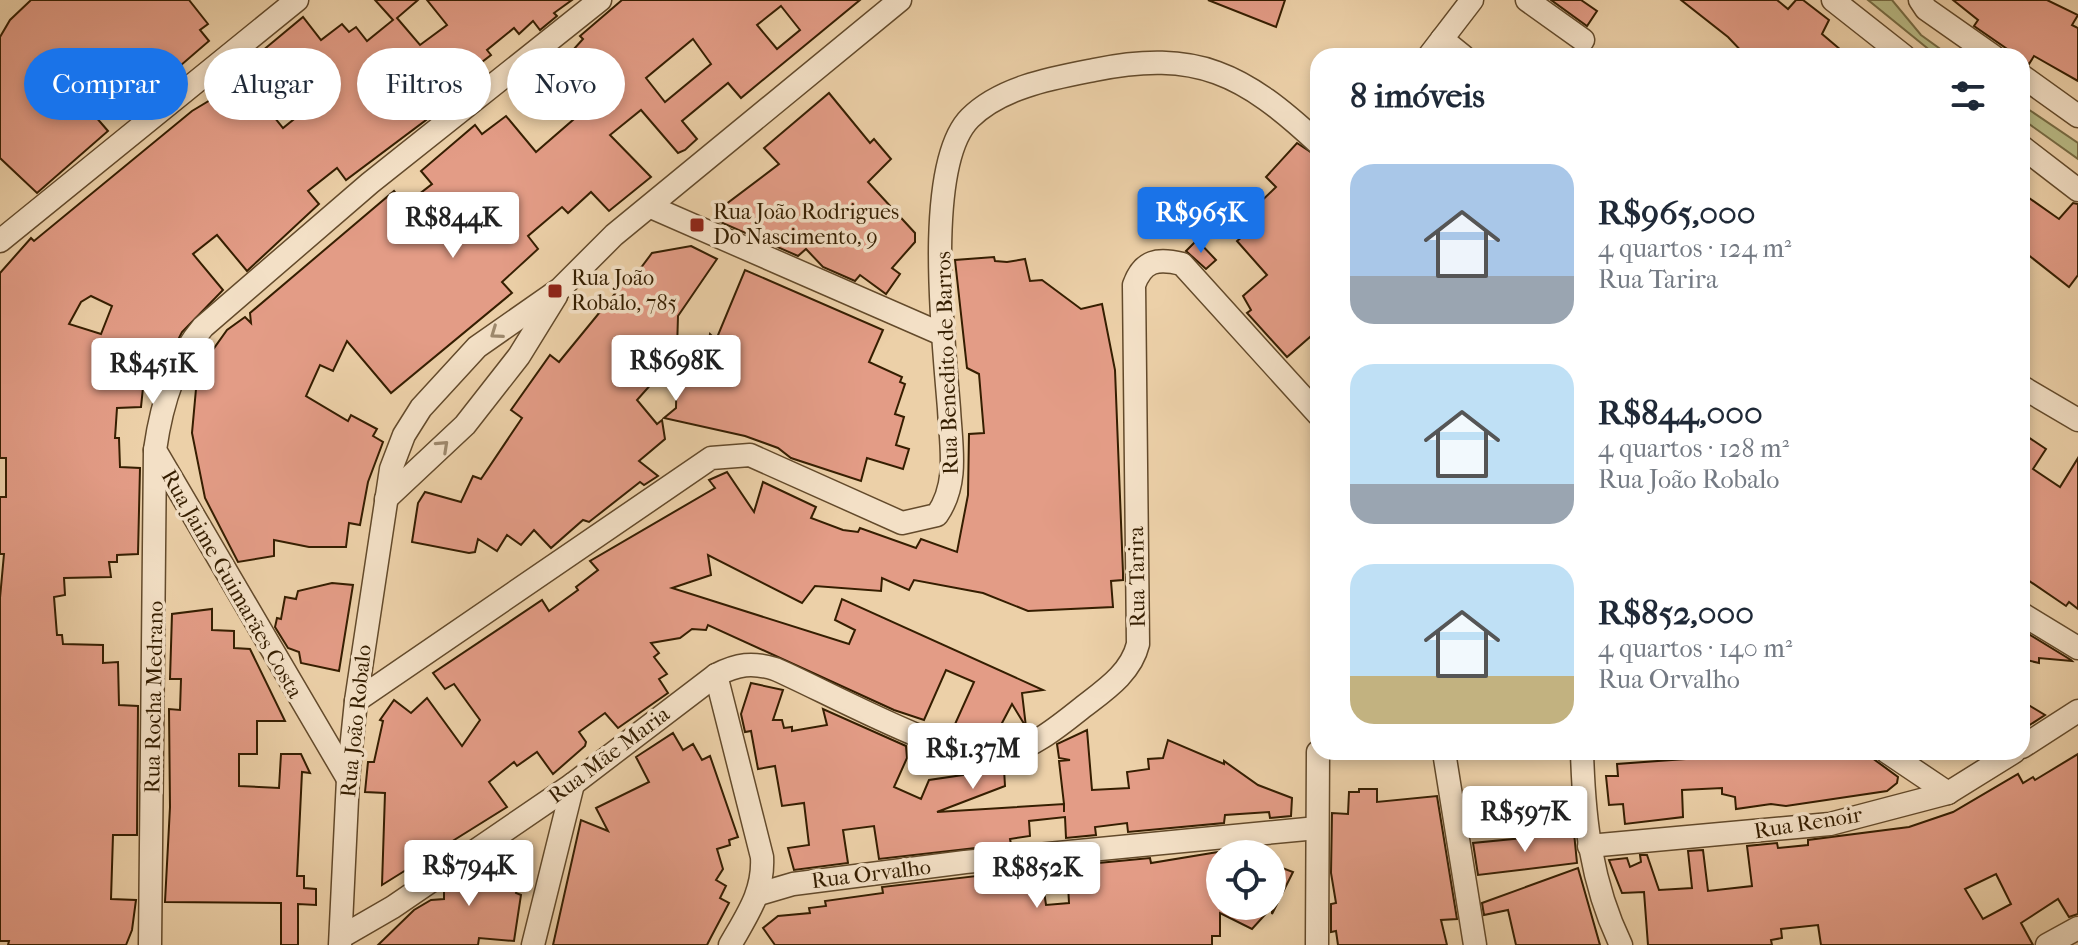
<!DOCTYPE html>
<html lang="pt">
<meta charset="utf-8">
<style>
body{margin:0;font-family:"IM FELL French Canon",serif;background:#f2f2f3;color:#1f2937;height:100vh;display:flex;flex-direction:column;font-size:30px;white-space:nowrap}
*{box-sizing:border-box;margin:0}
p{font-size:26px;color:#747a83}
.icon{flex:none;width:44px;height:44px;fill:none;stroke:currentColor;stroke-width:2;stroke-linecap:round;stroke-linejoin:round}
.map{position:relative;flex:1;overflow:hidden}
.details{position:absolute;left:1310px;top:48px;width:720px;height:712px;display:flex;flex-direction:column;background:#fff;border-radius:24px;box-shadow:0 4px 12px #0003}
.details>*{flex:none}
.top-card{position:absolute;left:24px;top:48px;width:760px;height:72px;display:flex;gap:16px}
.tools{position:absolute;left:1206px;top:840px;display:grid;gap:16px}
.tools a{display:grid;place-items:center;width:80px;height:80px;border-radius:50%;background:#fff;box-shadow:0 4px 12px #0003;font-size:40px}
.price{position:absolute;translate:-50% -68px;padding:0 18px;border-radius:8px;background:#fff;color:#222;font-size:26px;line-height:52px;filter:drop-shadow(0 2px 4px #0008)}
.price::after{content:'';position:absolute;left:50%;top:48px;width:24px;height:18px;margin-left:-12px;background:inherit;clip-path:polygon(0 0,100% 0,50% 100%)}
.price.active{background:#1a73e8;color:#fff}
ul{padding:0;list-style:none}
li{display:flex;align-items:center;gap:24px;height:200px;padding:0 40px}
li span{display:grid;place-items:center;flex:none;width:224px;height:160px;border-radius:24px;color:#555}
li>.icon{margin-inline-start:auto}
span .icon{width:96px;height:96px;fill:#fffc;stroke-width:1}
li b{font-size:34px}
h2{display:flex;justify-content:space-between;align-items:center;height:96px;padding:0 40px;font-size:34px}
.tag{padding:0 28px;border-radius:36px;background:#fff;box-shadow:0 4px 12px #0003;font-size:28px;line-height:72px}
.tag.active{background:#1a73e8;color:#fff}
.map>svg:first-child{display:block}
.green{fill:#b9bb86;stroke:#776c44;stroke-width:2}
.building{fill:#e39c86;stroke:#351e01;stroke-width:2;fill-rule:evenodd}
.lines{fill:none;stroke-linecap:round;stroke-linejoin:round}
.street-casing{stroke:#634a2b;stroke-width:25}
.street{stroke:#f3e0c6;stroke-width:22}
.oneway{stroke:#9e896d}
.poi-dot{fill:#8f2418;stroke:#f3e0c6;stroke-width:3}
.labels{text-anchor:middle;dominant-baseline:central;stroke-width:7;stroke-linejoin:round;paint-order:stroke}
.poi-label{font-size:22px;fill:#351e01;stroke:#f3e0c6;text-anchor:start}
.street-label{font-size:22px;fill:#351e01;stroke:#f3e0c6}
</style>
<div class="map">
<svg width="2078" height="945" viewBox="0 0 2078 945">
<rect width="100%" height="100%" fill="#ecd0a8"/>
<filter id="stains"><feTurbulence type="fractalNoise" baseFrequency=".0025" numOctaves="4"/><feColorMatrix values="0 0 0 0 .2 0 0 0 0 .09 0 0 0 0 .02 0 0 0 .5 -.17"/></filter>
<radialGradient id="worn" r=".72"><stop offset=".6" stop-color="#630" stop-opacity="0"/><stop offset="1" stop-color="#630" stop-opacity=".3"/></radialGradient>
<g class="green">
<polygon points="1868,0 1892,0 1921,35 1950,56 1937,56"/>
<polygon points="2022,105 2078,143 2078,159 2022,119"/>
</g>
<g class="building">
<polygon points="31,0 189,0 208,24 200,30 209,41 130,109 103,79 82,101 108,131 37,193 0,158 0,37 10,20"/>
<path d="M375,0H418L397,18L420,45L447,25L427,0H572L554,13L557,16L540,30L533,21L519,34L514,28L487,50L491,55L438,96L446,105L346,180L337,168L308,191L319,204L247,271L217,235L193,254L223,290L182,332L158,379L144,378L141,407L117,408L115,438H119L120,467L140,468L138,554L117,555V562H109L111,577L64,578L65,595L54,597L57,635H62L63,644L103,645V663L118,662L119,705L138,706L137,835H113L111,899L136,900L132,930L126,945H8L9,941H0V598L4,554H0V497H6V458H0V273L31,238L34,241L192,111L217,96L222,102L248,84L238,71L303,17L321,40L342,24L349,32L356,27L367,41L393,20ZM274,64L309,107L283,128L248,84ZM91,296L112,306L101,334L69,324L81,302Z"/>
<path d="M622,0H860L741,98L728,83L682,121L697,139L685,150L678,153L641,110L610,135L651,177L609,211L591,192L568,213L562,207L528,236L538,249L502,282L512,293L391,393L347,341L333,371L320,365L306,396L348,421L351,415L377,429L373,436L383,442L368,482L360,525L349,523L346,547H309L274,540V556L238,562L205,498L192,433L196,389L211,364L205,361L227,330L245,317L251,323L250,313L394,191L405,205L432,184L421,171L475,125L482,134L506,116L536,152L574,119L545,81L583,39L580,36ZM781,6L800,30L777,49L757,25ZM693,39L711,64L665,102L646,78Z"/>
<polygon points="1208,0 1285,0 1276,27"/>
<polygon points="1551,0 1581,0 1597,11 1587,26"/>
<polygon points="1681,0 1777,0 1788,9 1796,0 1803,0 1829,20 1822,34 1848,56 1746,56 1728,37"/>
<polygon points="1953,0 2047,0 2078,15 2072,25 2078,28 2078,81 2034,56 2029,64 1974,26 1978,20"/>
<polygon points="829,93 870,143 874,139 891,159 868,182 915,233 915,242 892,268 900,274 886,294 860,275 855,281 823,267 806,249 798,256 718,221 725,205 779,164 764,148"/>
<polygon points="1297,143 1318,157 1318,330 1287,357 1247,313 1251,310 1243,296 1267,275 1237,241 1248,232 1227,219 1236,205 1248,214 1276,187 1266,177"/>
<polygon points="2022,193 2059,219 2073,203 2078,204 2078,275 2069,287 2022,250"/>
<polygon points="1197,240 1216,260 1206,269 1186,251"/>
<polygon points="691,246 717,259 678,316 677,350 706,354 710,334 716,340 745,270 883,330 869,362 902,377 900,382 905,384 895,414 904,417 896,445 909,449 903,469 867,458 861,481 791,458 778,448 745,436 664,418 676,408 677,355 637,400 657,424 662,420 665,439 639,461 658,476 644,485 640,482 589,522 583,520 551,548 534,530 521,545 507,535 497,551 478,539 475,552 469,553 412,542 418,503 425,492 461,502 473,476 481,479 522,418 511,410 550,355 559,362 631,274 634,277 652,253"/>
<polygon points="994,257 995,261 1007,262 1025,259 1030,281 1042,280 1081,309 1102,304 1115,370 1123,573 1123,580 1111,581 1113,607 1028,611 983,593 914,580 909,590 882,578 881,591 815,586 802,603 708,555 711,575 672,588 849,644 855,630 835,620 842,599 1043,690 1022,693 1026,727 1012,704 992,742 951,733 974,682 946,670 924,720 894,710 708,625 706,630 692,629 680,638 651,643 659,653 654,657 667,674 659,679 668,693 618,728 605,713 579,732 586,742 585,746 553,774 537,752 517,766 514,762 489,782 507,807 382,885 385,793 365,792 368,762 374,762 383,721 380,720 394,700 411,713 427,698 462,746 480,720 454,684 445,689 433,673 542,600 549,611 578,590 576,587 598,570 590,561 715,488 709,480 727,472 754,512 763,482 816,507 811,518 843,530 858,532 860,528 916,548 921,539 957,552 968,495 969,434 984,433 979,374 967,368 955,260"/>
<polygon points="2022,433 2046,449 2033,469 2060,487 2078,458 2078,609 2069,602 2066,606 2022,576"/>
<polygon points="332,583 353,585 339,671 301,663 299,652 288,648 275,627 277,618 281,619 285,597 296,599 298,591"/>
<polygon points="212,609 212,630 234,631 234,648 250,649 285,721 257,721 257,754 239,754 239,786 279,788 281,754 301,754 310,773 302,772 297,876 304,876 304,888 316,889 316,905 298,904 298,945 281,945 281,903 165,902 170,807 169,709 180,710 181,679 170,679 172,614"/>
<polygon points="2022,630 2071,660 2072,661 2039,658 2039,663 2022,659"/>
<polygon points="751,683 783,690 773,720 782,720 784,728 792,727 792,731 827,725 823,709 906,746 907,758 894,787 921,799 929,780 1004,769 1005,786 937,812 1064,804 1064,812 1064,804 1059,761 1070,760 1059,758 1057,744 1087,730 1092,790 1129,788 1127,772 1149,769 1148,759 1163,758 1168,740 1224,764 1224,761 1258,785 1292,798 1291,816 1270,818 1269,812 1225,815 1224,823 1128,832 1127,823 1095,827 1096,835 1066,838 1065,817 1029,821 1030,836 1010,839 1011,844 879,859 874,826 843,830 848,863 794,870 788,848 809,845 804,803 782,806 775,766 758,769 751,731 745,732 741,714"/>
<polygon points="2022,701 2045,715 2022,730"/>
<polygon points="673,733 683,750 693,744 702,760 710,756 738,837 729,840 730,845 717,849 723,869 716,880 726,886 720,898 729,903 710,939 707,945 553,945 581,820 608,831 596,808 649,782 636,757"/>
<polygon points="1685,752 1864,752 1898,777 1897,783 1887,791 1786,806 1771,804 1736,809 1735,797 1722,794 1722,788 1682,790 1683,817 1625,824 1623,804 1609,805 1606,776 1618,776 1617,764 1685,759"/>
<path d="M2078,754V914L2069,917L2058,899L2021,923L2033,945H1821L1818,925L1781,929L1782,938L1771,940L1772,945H1648L1644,892L1622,893L1609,860L1627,858L1630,867L1641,862L1640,855H1647L1659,890L1692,888L1688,851L1703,850L1708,891L1752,886L1747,846L1777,843L1778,848L1808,845V840L1909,827L1953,812L2018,774L2023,783L2033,777L2035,780ZM1996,874L2011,904L1983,919L1965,889Z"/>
<polygon points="1359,789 1377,789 1377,802 1437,796 1457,919 1441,920 1447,945 1338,945 1336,931 1331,932 1331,904 1336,903 1331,873 1332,813 1348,814 1349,792 1359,792"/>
<polygon points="1574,833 1577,863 1478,875 1473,843"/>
<polygon points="503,849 525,855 516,893 521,895 514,941 479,938 478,945 378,945 414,910 431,900 444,899 444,890"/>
<polygon points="1224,851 1220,854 1220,906 1272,906 1272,874 1277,866 1293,872 1272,914 1272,907 1252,929 1220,913 1220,936 1212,936 1212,945 775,945 763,928 778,916 810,913 809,908 826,906 825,901 883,893 882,887 1002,873 1003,889 1043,884 1046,905 1069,903 1067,866 1150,858 1151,863"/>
<polygon points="1578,868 1600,945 1516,945 1508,910 1484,915 1482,903"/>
</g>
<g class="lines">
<g class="street-casing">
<g id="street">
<polyline points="1527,0 1583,40"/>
<polyline points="1833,0 1904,56"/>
<polyline points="1920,0 1926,9 1993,56"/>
<polyline points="1442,39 1463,56"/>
<polyline points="1429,56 1472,0"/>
<polyline points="2022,76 2078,116"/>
<polyline points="2022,147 2078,190"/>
<polyline points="651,207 944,335"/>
<polyline points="0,241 297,0"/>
<polyline points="2022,387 2078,420"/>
<polyline points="386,499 465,425 519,356 556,296"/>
<polyline points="2022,614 2078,648"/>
<path d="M716,675L762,857C764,892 747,915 730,945"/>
<path d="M356,701L711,458L750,455L902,523L937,515C959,483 951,447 949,409C944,344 923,165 970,118C1001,87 1053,78 1094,70C1197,49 1244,74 1318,143"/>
<polyline points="2022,747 2078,711"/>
<polyline points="1444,752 1475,945"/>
<path d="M1582,752C1584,820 1591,883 1621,945"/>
<polyline points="1887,752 1948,793"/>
<path d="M348,779L155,450C161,407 174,361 203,327L370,183L600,0"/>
<polyline points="1589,846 1830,824 1948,793 2014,752"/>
<polyline points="759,894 793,884 965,862 1317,828"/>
<path d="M341,937L393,907L573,784L716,675C738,664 752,662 775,669C820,688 957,764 998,756C1030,750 1058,727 1083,707C1105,690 1131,673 1138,644L1134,285C1143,260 1158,258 1182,264L1318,414"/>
<polyline points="150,945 155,450"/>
<polyline points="340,945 348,779 356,701 391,469 404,435 421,408 477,347 560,289 614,235 900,0"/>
<polyline points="533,945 573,784"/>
<polyline points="1317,945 1318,752"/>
<polyline points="2047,945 2078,928"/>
</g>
</g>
<use href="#street" class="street"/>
</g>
<defs><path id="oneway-chevron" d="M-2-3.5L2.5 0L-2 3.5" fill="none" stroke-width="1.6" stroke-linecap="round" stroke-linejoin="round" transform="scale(2)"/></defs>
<g class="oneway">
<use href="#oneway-chevron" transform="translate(496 333) rotate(145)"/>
<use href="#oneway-chevron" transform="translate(443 446) rotate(-43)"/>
</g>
<g class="poi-dot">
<rect x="689" y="217" width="16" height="16" rx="4"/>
<rect x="547" y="283" width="16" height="16" rx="4"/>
</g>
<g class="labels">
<g class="poi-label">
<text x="713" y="212">Rua João Rodrigues<tspan x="713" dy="25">Do Nascimento, 9</tspan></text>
<text x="571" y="278">Rua João<tspan x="571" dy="25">Robalo, 785</tspan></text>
</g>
<g class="street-label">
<text transform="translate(947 363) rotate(-92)">Rua Benedito de Barros</text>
<text transform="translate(1137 577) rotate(-91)">Rua Tarira</text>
<text transform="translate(232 584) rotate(60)">Rua Jaime Guimarães Costa</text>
<text transform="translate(154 697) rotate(-89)">Rua Rocha Medrano</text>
<text transform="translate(356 721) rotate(-84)">Rua João Robalo</text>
<text transform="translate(609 755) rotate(-37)">Rua Mãe Maria</text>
<text transform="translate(1808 823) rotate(-9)">Rua Renoir</text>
<text transform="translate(871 874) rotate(-7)">Rua Orvalho</text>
</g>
</g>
<rect width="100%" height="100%" filter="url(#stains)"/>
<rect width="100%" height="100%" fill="url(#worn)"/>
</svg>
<div class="tools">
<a><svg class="icon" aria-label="locate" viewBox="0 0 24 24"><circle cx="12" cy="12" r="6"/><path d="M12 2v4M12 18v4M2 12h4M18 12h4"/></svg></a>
</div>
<b class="price active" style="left:1201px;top:255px">R$965K</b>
<b class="price" style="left:453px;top:260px">R$844K</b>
<b class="price" style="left:676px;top:403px">R$698K</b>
<b class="price" style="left:153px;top:406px">R$451K</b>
<b class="price" style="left:973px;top:791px">R$1.37M</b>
<b class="price" style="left:1525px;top:854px">R$597K</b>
<b class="price" style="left:469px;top:908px">R$794K</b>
<b class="price" style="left:1037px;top:910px">R$852K</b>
<div class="top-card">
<a class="tag active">Comprar</a>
<a class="tag">Alugar</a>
<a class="tag">Filtros</a>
<a class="tag">Novo</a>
</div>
<section class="details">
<h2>8 imóveis<svg class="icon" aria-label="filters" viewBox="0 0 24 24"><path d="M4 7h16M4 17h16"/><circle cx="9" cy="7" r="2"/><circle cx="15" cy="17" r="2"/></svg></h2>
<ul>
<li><span style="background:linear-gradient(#a9c7e8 70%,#9aa5b1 0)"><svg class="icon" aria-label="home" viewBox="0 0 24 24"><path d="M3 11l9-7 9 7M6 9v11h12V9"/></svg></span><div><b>R$965,000</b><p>4 quartos · 124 m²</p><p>Rua Tarira</p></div></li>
<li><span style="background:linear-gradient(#bfe0f5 75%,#9aa5b1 0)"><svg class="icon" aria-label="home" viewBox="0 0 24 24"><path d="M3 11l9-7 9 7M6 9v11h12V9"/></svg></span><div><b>R$844,000</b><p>4 quartos · 128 m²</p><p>Rua João Robalo</p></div></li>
<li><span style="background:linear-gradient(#bfe0f5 70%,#c2b280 0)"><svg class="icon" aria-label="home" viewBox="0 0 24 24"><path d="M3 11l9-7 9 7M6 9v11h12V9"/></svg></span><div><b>R$852,000</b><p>4 quartos · 140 m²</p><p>Rua Orvalho</p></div></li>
</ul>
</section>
</div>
